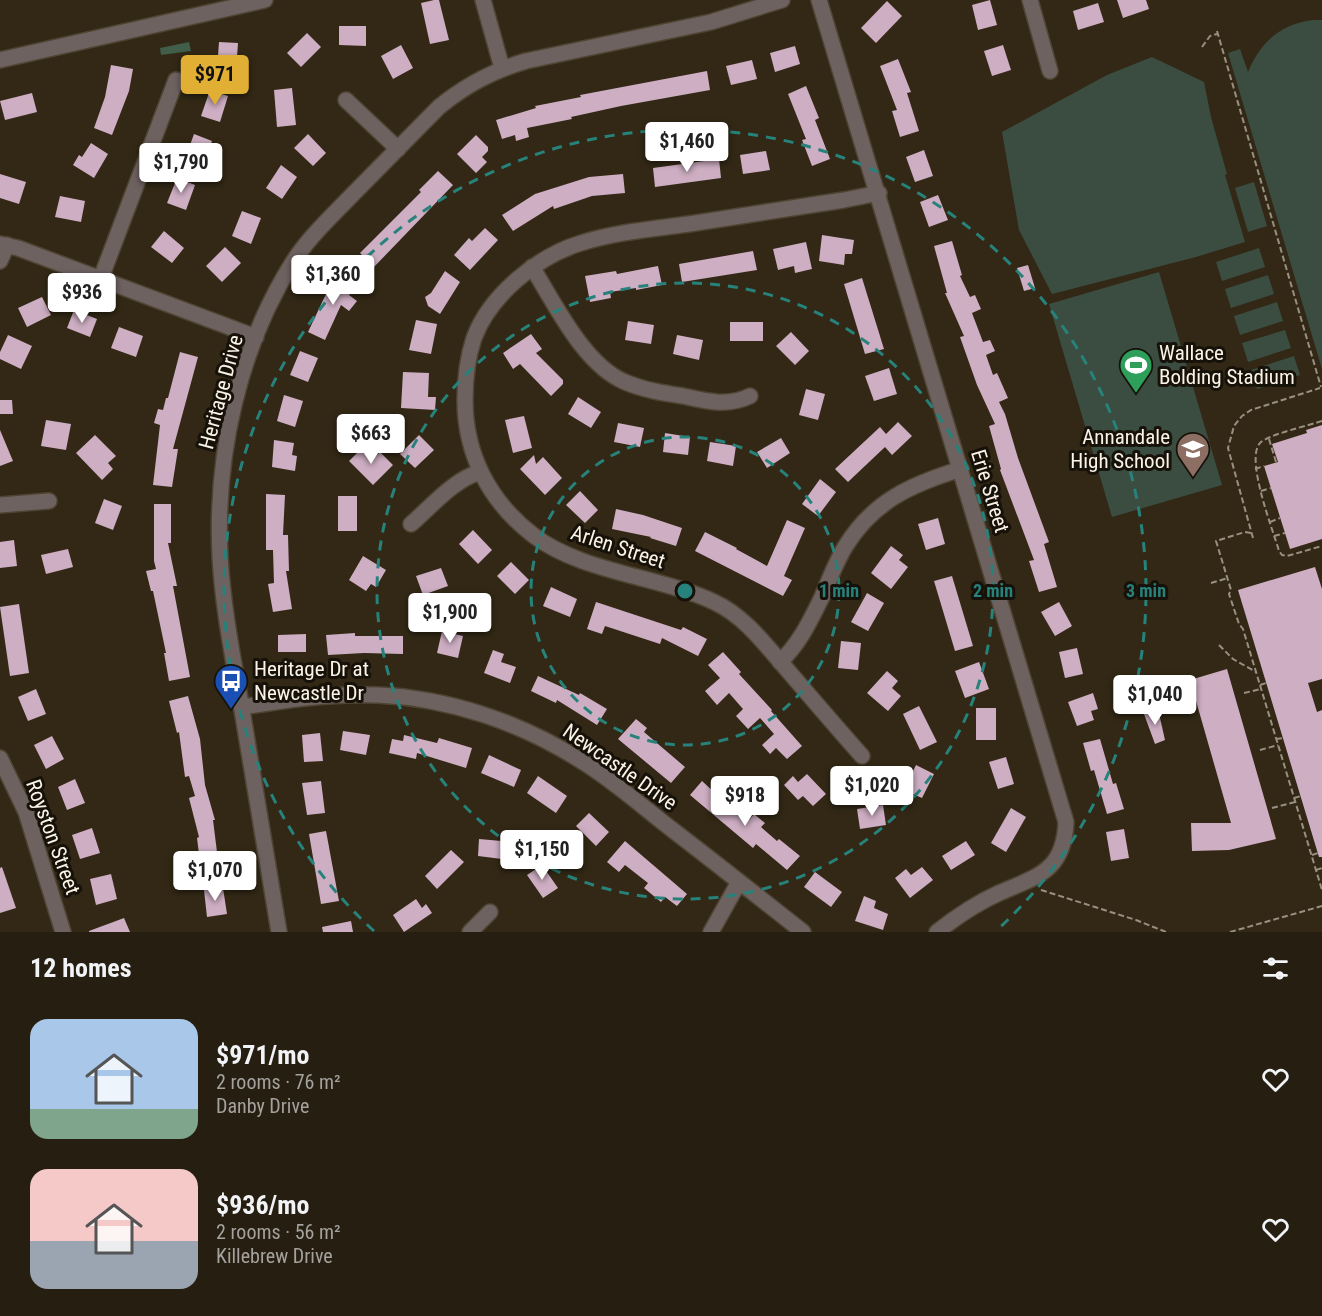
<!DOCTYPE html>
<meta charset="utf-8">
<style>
body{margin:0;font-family:"Roboto Condensed",sans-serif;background:#2e2719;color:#f1f3f6;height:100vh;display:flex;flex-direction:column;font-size:22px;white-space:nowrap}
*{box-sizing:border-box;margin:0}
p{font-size:20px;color:#a4a29f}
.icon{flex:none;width:33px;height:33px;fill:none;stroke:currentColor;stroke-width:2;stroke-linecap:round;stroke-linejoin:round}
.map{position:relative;height:932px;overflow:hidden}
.drawer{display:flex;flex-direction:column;background:#261e10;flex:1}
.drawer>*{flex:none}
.price{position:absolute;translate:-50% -51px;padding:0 14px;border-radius:6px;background:#fff;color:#222;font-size:20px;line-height:39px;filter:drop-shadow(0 2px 3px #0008)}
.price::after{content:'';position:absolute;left:50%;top:36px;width:18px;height:14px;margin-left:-9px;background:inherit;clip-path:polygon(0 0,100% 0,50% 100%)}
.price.current{background:#e1af34;color:#111}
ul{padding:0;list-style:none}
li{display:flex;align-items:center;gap:18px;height:150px;padding:0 30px}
li span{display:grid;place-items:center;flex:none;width:168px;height:120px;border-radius:18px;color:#555}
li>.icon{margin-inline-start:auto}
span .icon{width:72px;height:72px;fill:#fffc;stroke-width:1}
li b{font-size:26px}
h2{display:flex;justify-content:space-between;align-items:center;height:72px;padding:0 30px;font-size:26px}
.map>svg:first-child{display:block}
.green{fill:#3b4d41}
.forest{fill:#415e4b}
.building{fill:#ceaec3}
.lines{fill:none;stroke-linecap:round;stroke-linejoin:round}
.minor-casing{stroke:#4e4432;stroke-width:18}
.path{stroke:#989080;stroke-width:2;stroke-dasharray:6 3;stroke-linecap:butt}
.minor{stroke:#6e6261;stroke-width:15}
.ring{fill:none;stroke:#26827a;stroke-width:3;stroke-dasharray:10 8}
.labels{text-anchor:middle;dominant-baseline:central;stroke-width:6;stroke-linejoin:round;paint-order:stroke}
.poi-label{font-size:21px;fill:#faf3e7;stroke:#161109;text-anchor:start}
.street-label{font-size:21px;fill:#faf3e7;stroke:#161109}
.centre{fill:#26827a;stroke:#161109;stroke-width:3}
.ring-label{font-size:18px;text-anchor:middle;font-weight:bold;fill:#26827a;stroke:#161109;stroke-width:6;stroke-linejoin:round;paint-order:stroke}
</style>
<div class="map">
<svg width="1322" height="932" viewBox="0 0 1322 932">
<rect width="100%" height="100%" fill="#322815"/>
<g class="green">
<path d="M1313,20H1322V369L1228,53L1240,49L1248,72C1261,42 1280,24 1313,20Z"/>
<polygon points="1152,57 1204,82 1211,117 1227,174 1225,175 1245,242 1196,257 1052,294 1019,230 1002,132 1107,75"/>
<polygon points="1254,182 1267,226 1248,232 1235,188"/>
<polygon points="1259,248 1265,267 1222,281 1216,262"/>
<polygon points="1159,272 1222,485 1112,517 1049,304"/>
<polygon points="1268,275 1274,294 1231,308 1225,289"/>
<polygon points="1277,302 1283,321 1240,335 1234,316"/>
<polygon points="1285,330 1291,348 1248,362 1242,343"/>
<polygon points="1294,356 1300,375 1257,389 1251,370"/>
</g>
<polygon class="forest" points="189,42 191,51 161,55 160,48"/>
<g class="building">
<polygon points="434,0 439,0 449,40 430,44 421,3"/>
<polygon points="990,0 997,25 978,30 972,5"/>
<polygon points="1117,0 1146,0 1149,9 1123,18"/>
<polygon points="887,1 902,16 876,43 861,28"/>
<polygon points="1098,3 1104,22 1078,30 1073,11"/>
<polygon points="339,26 366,26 366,46 339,45"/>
<polygon points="307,33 321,47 301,67 287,53"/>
<polygon points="219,42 238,43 236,71 217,70"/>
<polygon points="401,45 413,68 393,79 381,56"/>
<polygon points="1003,45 1011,70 992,76 984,51"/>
<polygon points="795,46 800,64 775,72 770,53"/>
<polygon points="898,59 911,92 907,93 919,131 900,137 892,111 897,110 880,66"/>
<polygon points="752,60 757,79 731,85 726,66"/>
<polygon points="111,65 133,69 129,91 112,135 94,128 105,97"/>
<polygon points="707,71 710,90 621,106 571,117 572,119 527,128 529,137 516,141 515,135 502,139 496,120 536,108 535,106 581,97 580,95"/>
<polygon points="806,86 819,118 815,120 830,159 812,166 802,140 806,139 788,94"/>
<polygon points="292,88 296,125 277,127 274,90"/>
<polygon points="210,90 228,96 220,122 201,116"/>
<polygon points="32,93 37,112 5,120 0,101"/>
<polygon points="194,134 212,141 203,166 185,159"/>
<polygon points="308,134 326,153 313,166 294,148"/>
<polygon points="476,135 488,147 488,151 482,157 487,162 476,173 457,154"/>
<polygon points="91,143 108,154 94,178 73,165 79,155 82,157"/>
<polygon points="924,150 933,176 915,182 906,157"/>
<polygon points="766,151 770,170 743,174 740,155"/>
<polygon points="719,159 721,178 655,187 653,168"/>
<polygon points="281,165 297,177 282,199 266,188"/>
<polygon points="438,171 453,185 374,267 360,253 421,192 419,190"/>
<polygon points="0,174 26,182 19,204 0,198"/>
<polygon points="623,174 625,193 592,196 554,209 553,206 513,231 502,215 535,194 589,177"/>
<polygon points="177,178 195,185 186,210 167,203"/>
<polygon points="938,195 948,220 929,227 920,202"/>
<polygon points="60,196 85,201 81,222 55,217"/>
<polygon points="242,211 261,218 251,244 232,236"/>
<polygon points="485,228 498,240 470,270 454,255 469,238 472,241"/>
<polygon points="164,231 184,248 172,263 151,247"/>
<polygon points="822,235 854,240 852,254 845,254 844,265 819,261"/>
<polygon points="952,241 962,275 960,276 970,297 975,295 981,309 972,313 983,342 990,340 995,351 986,355 993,375 997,373 1008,398 999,402 1005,414 1018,458 1049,542 1044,544 1057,587 1039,592 1029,561 1034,560 1000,470 1001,469 989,426 995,424 977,385 960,337 964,336 945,293 947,293 934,246"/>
<polygon points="806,242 812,269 795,273 794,266 778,270 773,249"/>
<polygon points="225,247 241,263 222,282 206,266"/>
<polygon points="753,251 757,270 682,282 679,264"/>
<polygon points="1028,265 1035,288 1024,291 1017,268"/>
<polygon points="658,266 662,285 636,290 636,288 610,292 611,298 590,302 585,276 616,271 617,274"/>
<polygon points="445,271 460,282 440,314 428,306 425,297 431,293"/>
<polygon points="343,272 358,285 349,295 357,301 349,311 341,305 325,340 308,332 326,294"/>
<polygon points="862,278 884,349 865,354 844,284"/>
<polygon points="42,297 51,315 27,327 18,308"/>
<polygon points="74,310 97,319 90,337 67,328"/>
<polygon points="416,320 437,324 431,354 409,350"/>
<polygon points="628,321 654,325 651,344 625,340"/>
<rect x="730" y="322" width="33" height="19"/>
<polygon points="119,327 143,336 136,357 111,348"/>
<polygon points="791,332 809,351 795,365 776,346"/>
<polygon points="531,334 542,349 536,353 563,380 563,384 551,396 520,364 513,369 503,353"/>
<polygon points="8,335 32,346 21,369 0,359 0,352"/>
<polygon points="677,335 703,340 699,360 673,354"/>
<polygon points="300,351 318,358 308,382 290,375"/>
<polygon points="180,352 198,357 173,449 178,449 172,487 153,485 160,425 154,423 158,409 163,410 166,398 168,398"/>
<polygon points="889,368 897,394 874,401 865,376"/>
<polygon points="403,372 429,373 428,397 436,397 435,410 401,408"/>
<polygon points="806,389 825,394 818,420 799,415"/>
<polygon points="284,395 303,401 295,427 277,421"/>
<polygon points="578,397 601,412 591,428 568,414"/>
<polygon points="0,400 12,400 13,414 0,414"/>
<polygon points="524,416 532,448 513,453 505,420"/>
<polygon points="46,420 71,424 66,450 41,446"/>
<polygon points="898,422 912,436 892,455 885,447 848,482 835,469 880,427 886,434"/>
<polygon points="618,423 644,428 640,447 614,442"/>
<polygon points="1322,425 1322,539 1290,549 1264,466 1278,462 1272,444 1307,433 1306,430"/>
<polygon points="0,430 13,461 0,466"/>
<polygon points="665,433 690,437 688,455 663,452"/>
<polygon points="95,435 116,456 108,463 113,469 102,480 76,453"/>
<polygon points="419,435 434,450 415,468 400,454"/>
<polygon points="781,438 790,453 767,468 757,452"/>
<polygon points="274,440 294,443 292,455 297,456 295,471 272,467"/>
<polygon points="710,442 736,446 733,466 707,461"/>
<polygon points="362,448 373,459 380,452 393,465 373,485 349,461"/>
<polygon points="534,455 536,464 543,457 562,478 545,495 520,469"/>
<polygon points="820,479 836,492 818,516 802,504"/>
<polygon points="580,491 598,510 585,523 566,505"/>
<polygon points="266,494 285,495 283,535 288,535 289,571 286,571 292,609 273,612 268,584 274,583 273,550 266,550"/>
<rect x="338" y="496" width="19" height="35"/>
<polygon points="104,499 122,506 113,530 95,523"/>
<polygon points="154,504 171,504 171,543 168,543 177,586 173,586 190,677 169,681 164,653 166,653 153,591 151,591 146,571 156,569 154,561"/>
<polygon points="616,509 643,515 682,528 676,546 650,538 651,537 612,529"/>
<polygon points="938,518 945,544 926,550 918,524"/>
<polygon points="787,520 805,528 784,576 792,580 783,596 695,551 705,532 737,548 736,549 767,566"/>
<polygon points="473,530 492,550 478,564 459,544"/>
<polygon points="14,540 17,566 0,568 0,542"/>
<polygon points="891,546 903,555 899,560 908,567 891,589 871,573"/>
<polygon points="68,549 73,567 46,574 41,555"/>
<polygon points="363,556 386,570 376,587 371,584 366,591 349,580"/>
<polygon points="511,562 529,580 515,594 497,576"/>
<polygon points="1315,567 1322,589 1322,679 1308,683 1317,712 1322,710 1322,857 1319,857 1238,590"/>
<polygon points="441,568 448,586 423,595 416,576"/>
<polygon points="952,576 973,646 955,651 934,581"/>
<polygon points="551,587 577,599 570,617 543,606"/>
<polygon points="867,593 884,603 868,631 851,622"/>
<polygon points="596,602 681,630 683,627 707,639 698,656 662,638 660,644 605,626 602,634 587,629"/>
<polygon points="1059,602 1072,626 1055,636 1041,612"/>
<polygon points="19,604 29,673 10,676 0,607"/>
<polygon points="442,631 463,636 458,658 437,653"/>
<polygon points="355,633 355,636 403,636 403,654 364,653 328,655 326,635"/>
<polygon points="306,634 306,652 278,652 278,635"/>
<polygon points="841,641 861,643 858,670 838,668"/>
<polygon points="1077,648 1083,674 1065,678 1059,652"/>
<polygon points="493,650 504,654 501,662 516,667 510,683 484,673"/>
<polygon points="723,652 741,672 739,674 772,710 771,711 802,746 787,759 776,748 770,754 762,745 774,734 760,718 748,729 736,716 743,709 729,693 717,705 705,691 720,678 708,665"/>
<polygon points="979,662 989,689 965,698 955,671"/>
<polygon points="1227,669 1276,839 1229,850 1192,851 1191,823 1231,823 1190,680"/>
<polygon points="887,671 898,681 892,688 901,696 888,711 867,693"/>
<polygon points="538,676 579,695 580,693 607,709 597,725 557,700 556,703 531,691"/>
<polygon points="36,689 46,714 28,721 18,697"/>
<polygon points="1093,693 1098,709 1091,711 1094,720 1077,726 1068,702"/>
<polygon points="188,696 200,739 205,785 215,820 213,820 219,868 201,870 197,838 199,837 189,798 195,796 189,776 185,777 179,732 177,733 169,701"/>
<polygon points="919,706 937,742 920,750 903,714"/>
<rect x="976" y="708" width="20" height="32"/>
<polygon points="1158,709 1165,740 1155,744 1144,714"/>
<polygon points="636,719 647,728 644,732 685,767 671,783 618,739"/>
<polygon points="343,731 370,735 366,755 340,750"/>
<polygon points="320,733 323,761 304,762 302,735"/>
<polygon points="404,735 437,743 439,738 472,748 466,768 417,753 416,759 389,753 392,739 403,741"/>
<polygon points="52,736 64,759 46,769 34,745"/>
<polygon points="1100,739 1113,784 1116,783 1124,809 1107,814 1094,770 1091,771 1083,743"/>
<polygon points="489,755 521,770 514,787 481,773"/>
<polygon points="1006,757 1014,784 998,789 989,762"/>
<polygon points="916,765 934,774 922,798 904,790"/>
<polygon points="807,774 826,794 813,806 803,796 798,800 784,785 793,776 798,782"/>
<polygon points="538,776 567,796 556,813 527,793"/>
<polygon points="75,779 85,803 67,810 58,787"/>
<polygon points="321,781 325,813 307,815 302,783"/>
<polygon points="702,781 738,814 739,812 749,820 754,814 765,823 761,827 777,841 779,839 800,856 787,870 756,844 753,848 690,795"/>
<polygon points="883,805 886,825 860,829 857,809"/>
<polygon points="1011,808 1026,817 1006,852 991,843"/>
<polygon points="589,813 609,832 596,846 576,826"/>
<polygon points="92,828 100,853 80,859 72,835"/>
<polygon points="1124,829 1129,858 1111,861 1106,832"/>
<polygon points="326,831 339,901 321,904 309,834"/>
<polygon points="479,839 512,842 510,860 478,856"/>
<polygon points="625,841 687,894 677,906 665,897 661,902 644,888 648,883 625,865 619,872 607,862"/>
<polygon points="966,841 975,855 951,870 942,856"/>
<polygon points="451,850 464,862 437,889 425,876"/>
<polygon points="542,865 558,888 543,898 527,875"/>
<polygon points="2,867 16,908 0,913 0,868"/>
<polygon points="922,867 933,880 910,898 895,878 906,869 911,875"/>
<polygon points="815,872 842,892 831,907 804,887"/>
<polygon points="111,874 117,899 96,905 90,879"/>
<polygon points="223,888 227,914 207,917 204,890"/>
<polygon points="864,896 876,901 874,908 888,914 883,930 855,921"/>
<polygon points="416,899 422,908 426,904 432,913 404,932 393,915"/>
<polygon points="124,918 130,932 89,932 89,931"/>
<polygon points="351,921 353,932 323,932 322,927"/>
</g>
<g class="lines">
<g class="minor-casing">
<g id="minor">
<polyline points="483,0 502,68"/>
<path d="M819,0L1066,822C1064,871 1038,876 999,893C977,903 956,917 937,932"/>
<polyline points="1030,0 1050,71"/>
<polyline points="0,60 265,0"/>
<polyline points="346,100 398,149"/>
<polyline points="0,244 18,248 256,337"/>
<polyline points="0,261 7,245"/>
<path d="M532,267C555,304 584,365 625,382C644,390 663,393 683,396C706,401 727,407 750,396"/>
<polyline points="101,278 176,80"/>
<polyline points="0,505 49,501"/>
<path d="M411,524C432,506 453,480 480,472"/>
<path d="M780,662C800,643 810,621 822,597C829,580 836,562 845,547C873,501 912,484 961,469"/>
<path d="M242,707C287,700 331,693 377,695C450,698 522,723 583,762C615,782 644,808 674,831C717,864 760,898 803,932"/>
<path d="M862,756C838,729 814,701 790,673C768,648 745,616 714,602C659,576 580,572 533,535C490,502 465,455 465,400C465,380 468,356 474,338C490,295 538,256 581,243C615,232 653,229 689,224C741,216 793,208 844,200L879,193"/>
<polyline points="0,758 26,812 63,932"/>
<path d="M279,932C268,862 256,792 244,722C235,667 223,612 220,556C215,456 239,347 293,262C309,237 332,216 353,194C382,165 410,136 439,107C466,85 492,71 526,61L711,22L782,0"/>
<polyline points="470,932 490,912"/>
<polyline points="711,932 739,882"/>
</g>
</g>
<g class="path">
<polyline points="1217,31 1321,387"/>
<polyline points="1202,47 1210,36 1217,34"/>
<path d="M1322,421C1310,425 1267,435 1260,443C1245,459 1273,530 1279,551L1282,555L1287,556L1322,546"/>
<polyline points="1269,439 1276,462"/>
<polyline points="1255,469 1264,466"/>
<polyline points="1261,491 1271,488"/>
<polyline points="1270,522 1280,518"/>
<polyline points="1251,533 1245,532 1216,541 1231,590 1229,594 1239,624 1243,629 1322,890"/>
<polyline points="1274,536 1285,533"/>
<polyline points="1253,538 1228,448 1234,426 1242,416 1251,410 1320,388"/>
<polyline points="1211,583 1228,578"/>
<polyline points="1219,645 1233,659 1256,672"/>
<polyline points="1260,685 1266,683"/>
<polyline points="1244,693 1261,689"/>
<polyline points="1276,739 1283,738"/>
<polyline points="1260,750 1278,745"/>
<polyline points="1294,798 1301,796"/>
<polyline points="1272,808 1295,802"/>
<polyline points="1312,855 1318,853"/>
<polyline points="1316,870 1322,868"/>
<polyline points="1041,890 1136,920 1166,932"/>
<polyline points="1230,932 1322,906"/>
</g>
<use href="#minor" class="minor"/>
</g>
<g class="ring">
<circle cx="685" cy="591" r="154"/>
<circle cx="685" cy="591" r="308"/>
<path d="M374 931A461 461 0 1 1 996 931"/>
</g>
<defs>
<g id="stadium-pin" transform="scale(1.725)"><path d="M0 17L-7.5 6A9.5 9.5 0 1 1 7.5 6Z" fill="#2e9e5b" stroke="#161109"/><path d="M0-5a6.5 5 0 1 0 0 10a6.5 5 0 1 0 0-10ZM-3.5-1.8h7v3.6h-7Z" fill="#fff"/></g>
<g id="school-pin" transform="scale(1.725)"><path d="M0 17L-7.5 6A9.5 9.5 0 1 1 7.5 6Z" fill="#8d6e63" stroke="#161109"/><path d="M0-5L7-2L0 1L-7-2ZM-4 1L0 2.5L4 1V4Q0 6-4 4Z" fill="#fff"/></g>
<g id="bus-pin" transform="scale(1.725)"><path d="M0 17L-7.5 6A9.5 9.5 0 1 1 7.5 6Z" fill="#1a4fb4" stroke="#161109"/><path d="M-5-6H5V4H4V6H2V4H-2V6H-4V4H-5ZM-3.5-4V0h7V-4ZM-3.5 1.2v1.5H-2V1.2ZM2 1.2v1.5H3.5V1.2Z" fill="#fff"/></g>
</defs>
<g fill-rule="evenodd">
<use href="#stadium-pin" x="1136" y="365"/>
<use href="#school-pin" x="1193" y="449"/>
<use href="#bus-pin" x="231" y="681"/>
</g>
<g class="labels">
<g class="poi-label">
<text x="1159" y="353">Wallace<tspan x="1159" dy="24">Bolding Stadium</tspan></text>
<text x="1170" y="437" text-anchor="end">Annandale<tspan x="1170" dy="24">High School</tspan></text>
<text x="254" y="669">Heritage Dr at<tspan x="254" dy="24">Newcastle Dr</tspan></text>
</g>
<g class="street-label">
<text transform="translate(221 392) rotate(-75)">Heritage Drive</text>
<text transform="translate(990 491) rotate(73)">Erie Street</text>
<text transform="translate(618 547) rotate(18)">Arlen Street</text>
<text transform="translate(620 767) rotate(35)">Newcastle Drive</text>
<text transform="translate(53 837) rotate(70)">Royston Street</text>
</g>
</g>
<circle cx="685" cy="591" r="9" class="centre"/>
<g class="ring-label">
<text x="839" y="597">1 min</text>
<text x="993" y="597">2 min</text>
<text x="1146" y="597">3 min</text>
</g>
</svg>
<b class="price current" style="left:215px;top:106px">$971</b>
<b class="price" style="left:687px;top:173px">$1,460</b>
<b class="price" style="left:181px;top:194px">$1,790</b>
<b class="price" style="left:333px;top:306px">$1,360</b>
<b class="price" style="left:82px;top:324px">$936</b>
<b class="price" style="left:371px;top:465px">$663</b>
<b class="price" style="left:450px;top:644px">$1,900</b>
<b class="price" style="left:1155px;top:726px">$1,040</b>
<b class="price" style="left:872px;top:817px">$1,020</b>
<b class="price" style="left:745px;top:827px">$918</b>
<b class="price" style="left:542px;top:881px">$1,150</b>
<b class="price" style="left:215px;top:902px">$1,070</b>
</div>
<section class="drawer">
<h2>12 homes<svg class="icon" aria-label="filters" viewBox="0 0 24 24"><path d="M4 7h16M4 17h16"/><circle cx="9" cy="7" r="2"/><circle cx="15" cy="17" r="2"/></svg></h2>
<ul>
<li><span style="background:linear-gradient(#a9c7e8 75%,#7fa58c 0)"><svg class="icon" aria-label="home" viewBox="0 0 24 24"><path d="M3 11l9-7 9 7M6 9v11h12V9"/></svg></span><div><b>$971/mo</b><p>2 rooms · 76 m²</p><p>Danby Drive</p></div><svg class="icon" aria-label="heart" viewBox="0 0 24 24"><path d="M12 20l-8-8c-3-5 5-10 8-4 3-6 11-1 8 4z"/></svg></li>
<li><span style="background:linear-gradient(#f6c9c9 60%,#9aa5b1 0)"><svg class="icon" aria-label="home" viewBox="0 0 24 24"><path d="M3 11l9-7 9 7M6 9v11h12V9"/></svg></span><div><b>$936/mo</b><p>2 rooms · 56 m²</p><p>Killebrew Drive</p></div><svg class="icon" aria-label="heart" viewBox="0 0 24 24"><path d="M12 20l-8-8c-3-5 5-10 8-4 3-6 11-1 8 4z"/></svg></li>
</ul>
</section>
